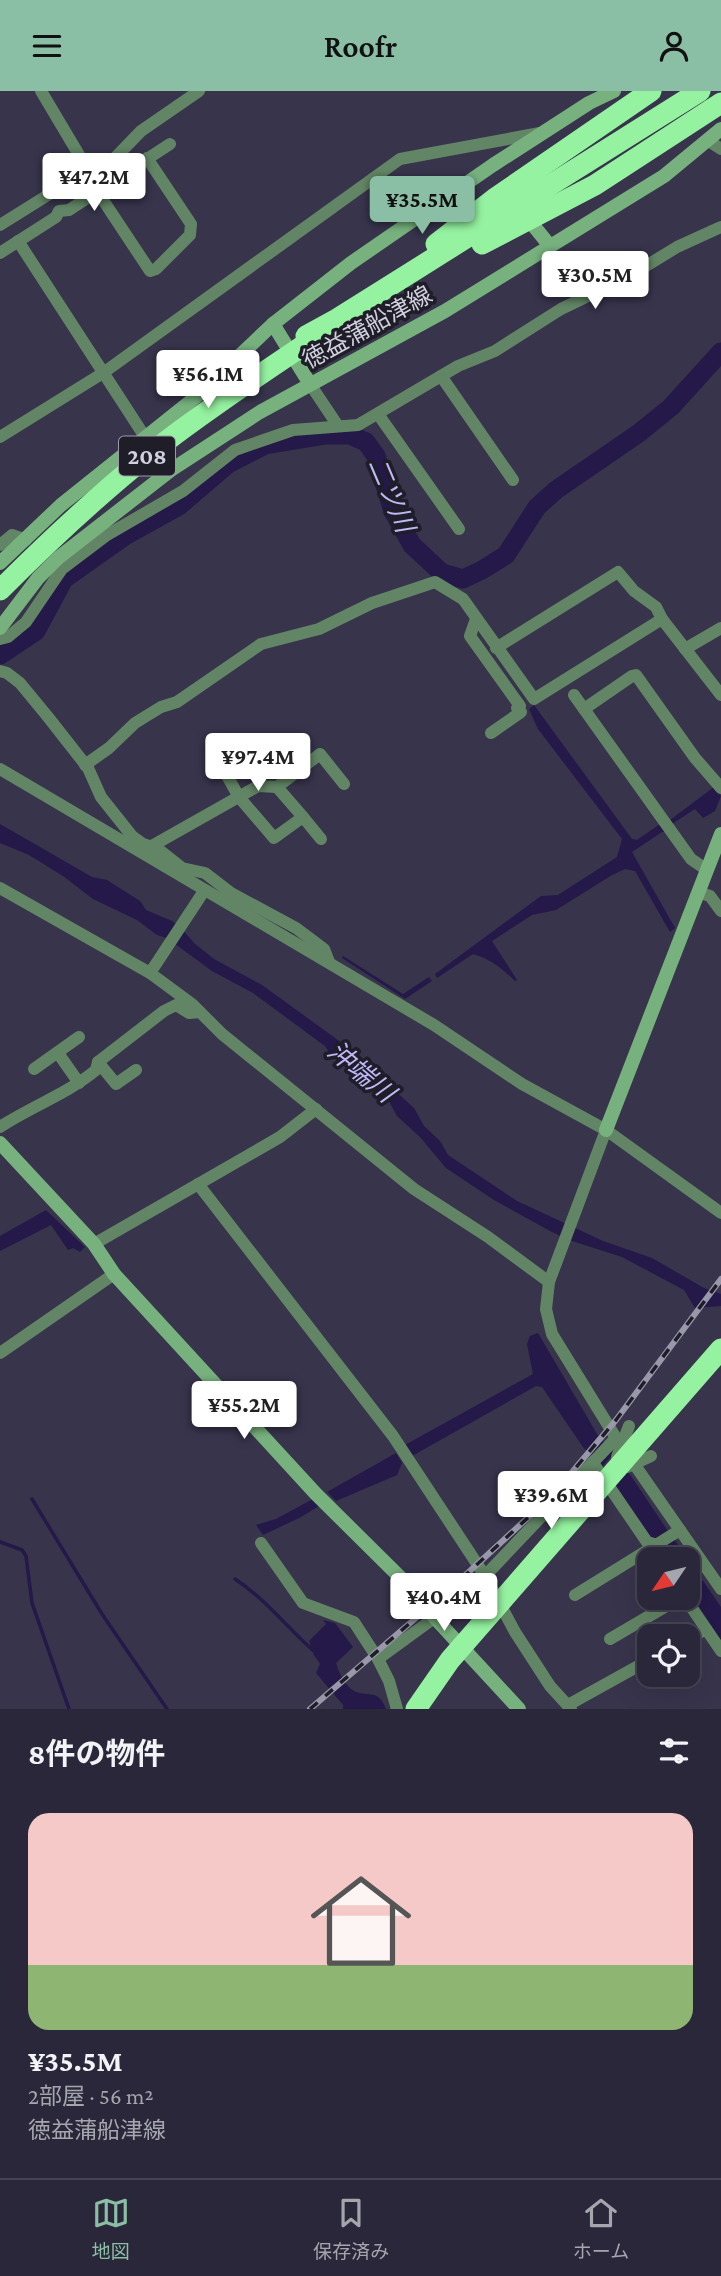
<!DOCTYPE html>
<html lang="ja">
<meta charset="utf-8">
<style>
body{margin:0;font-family:"Crimson Pro","Noto Sans JP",serif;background:#312f41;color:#f1f3f6;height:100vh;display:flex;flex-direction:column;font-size:26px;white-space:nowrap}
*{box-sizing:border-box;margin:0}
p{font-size:23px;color:#a5a5ae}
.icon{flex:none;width:38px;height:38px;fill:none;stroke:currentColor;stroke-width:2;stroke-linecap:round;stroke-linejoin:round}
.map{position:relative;height:1618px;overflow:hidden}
.side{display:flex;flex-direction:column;background:#292739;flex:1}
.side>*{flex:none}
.needle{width:46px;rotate:235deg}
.fabs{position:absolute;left:637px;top:1456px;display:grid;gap:14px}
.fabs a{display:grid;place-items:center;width:63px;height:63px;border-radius:14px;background:#292739;box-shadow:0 7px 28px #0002,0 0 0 2px #454453;font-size:35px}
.price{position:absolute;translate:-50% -60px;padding:0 16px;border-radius:7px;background:#fff;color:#222;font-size:23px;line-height:46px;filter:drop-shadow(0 2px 4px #0008)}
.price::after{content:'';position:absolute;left:50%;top:42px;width:21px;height:16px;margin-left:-10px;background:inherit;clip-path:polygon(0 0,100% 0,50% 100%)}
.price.selected{background:#8abfa5;color:#111}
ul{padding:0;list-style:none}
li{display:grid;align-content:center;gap:14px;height:371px;padding:0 28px}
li+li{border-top:2px solid #454453}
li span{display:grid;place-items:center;height:217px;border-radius:21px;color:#555}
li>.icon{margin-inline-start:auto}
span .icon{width:126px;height:126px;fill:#fffc;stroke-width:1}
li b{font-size:30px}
h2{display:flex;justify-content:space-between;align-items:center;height:84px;padding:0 28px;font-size:30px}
header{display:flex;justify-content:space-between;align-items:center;height:91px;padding:0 28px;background:#8abfa5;color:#111;font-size:32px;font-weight:600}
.tabs{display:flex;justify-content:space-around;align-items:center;height:98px;border-top:2px solid #454453;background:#292739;font-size:19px;color:#a5a5ae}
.tabs a{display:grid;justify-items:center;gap:4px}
.tabs .selected{color:#8abfa5}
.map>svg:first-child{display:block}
.water{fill:#241948}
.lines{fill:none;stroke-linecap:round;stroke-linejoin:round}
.stream{stroke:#241948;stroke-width:3.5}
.river{stroke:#241948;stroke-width:19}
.street{stroke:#628665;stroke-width:12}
.secondary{stroke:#77b27e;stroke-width:14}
.highway{stroke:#95f2a0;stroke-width:21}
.rail-casing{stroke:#9998aa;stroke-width:6}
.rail{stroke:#1e1d28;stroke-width:3.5;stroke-dasharray:10;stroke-linecap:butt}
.street-bridge{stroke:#628665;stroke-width:12}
.highway-bridge{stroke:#95f2a0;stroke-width:21}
.labels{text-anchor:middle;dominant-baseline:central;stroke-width:7;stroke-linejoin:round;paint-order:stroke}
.shield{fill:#1e1d28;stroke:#9b9aa8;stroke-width:2}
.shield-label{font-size:23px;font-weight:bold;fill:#d1d0df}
.street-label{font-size:24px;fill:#d1d0df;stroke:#1e1d28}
.water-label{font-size:26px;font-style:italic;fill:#beb6f7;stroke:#1e1d28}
</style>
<header><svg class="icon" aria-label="menu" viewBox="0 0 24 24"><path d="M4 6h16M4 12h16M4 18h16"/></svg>Roofr<svg class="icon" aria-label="person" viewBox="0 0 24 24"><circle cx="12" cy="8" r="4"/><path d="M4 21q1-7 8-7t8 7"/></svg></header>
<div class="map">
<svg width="721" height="1618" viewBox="0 0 721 1618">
<rect width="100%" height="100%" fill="#37344c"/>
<g class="water">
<path d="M534,614L632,748L637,749L660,733L667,741H662L632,761L675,837L670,841L635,780L625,778L612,784L556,819L532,824L492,850L517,889L515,890C502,877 490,868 473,863L437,887L435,883L541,805L558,804L617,766L622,748L538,638L529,618Z"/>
<polygon points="714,696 721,705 715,720 703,727 695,718 672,733 670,729"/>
<polygon points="0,733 92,786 107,789 140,810 146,819 172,830 181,837 195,853 214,868 262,894 342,952 414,1017 424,1035 440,1050 448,1064 517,1110 603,1150 652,1167 704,1197 721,1203 721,1215 695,1217 684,1199 622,1166 569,1149 550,1140 494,1109 446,1077 420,1046 397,1025 390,1012 383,1005 330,963 325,955 253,902 212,880 167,847 157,844 137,829 93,808 63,785 29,764 0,752"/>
<polygon points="343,865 403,903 429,886 432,890 405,908 342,867"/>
<polygon points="46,1119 85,1156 80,1161 73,1157 68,1159 51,1134 0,1160 0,1145"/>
<polygon points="538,1242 597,1343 613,1363 602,1376 583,1356 542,1296 536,1295 412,1365 405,1354 533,1283 527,1253 530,1245"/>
<polygon points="396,1362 402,1372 397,1384 336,1410 327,1401"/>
<polygon points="627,1379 668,1440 659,1447 650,1447 614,1395"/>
<polygon points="313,1408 319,1415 301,1426 263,1444 256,1434 276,1428"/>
<polygon points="674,1448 721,1516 721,1549 694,1508 696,1505 688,1492 688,1468 672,1468 666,1458 667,1454"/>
<path d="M323,1529L335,1532L353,1556L336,1572C339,1582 345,1595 354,1600C370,1607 378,1597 386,1618H343V1614L316,1582L320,1573L314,1564L309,1550L326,1533Z"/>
</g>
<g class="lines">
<g class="stream">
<polyline points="32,1408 102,1523 167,1618"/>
<polyline points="0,1451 22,1459 26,1465 32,1512 69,1618"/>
<path d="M235,1488C266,1508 288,1538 316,1562"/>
</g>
<polyline class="river" points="0,564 36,540 64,488 125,445 179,415 228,373 265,354 326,344 350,344 366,351 376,365 393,420 412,454 442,482 463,488 482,479 506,464 537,416 556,399 639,342 671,316 721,261"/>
<g class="street">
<polyline points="41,0 88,79"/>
<polyline points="707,49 721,58"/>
<polyline points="97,100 150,180 156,178 190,144 191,133 147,67"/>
<polyline points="0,134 88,79 113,69 141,40 199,0"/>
<polyline points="18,150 145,346"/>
<polyline points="0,162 56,126 59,120 69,119 170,53"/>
<polyline points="441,285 513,389"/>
<polyline points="310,293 338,335"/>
<polyline points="378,323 459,438"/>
<polyline points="0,346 103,282 400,68 540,42"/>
<polyline points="0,454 12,444 26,449"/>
<polyline points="476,528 470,545 520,615 517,617 521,621 491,642"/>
<polyline points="0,548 8,546 26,531 62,478 107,444 183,400 235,359 293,339 358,334 458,275 495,260 561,218 633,183 677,156 721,136"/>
<polyline points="496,557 618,481 634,500 656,516 662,528"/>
<polyline points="685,558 721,537"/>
<polyline points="0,580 7,582 20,592 48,626 88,677 101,706 132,745 143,753 158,758 182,777 205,782 231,802 296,837 324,858 329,871"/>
<polyline points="574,604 691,768 707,779"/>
<polyline points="584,618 632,585 636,584 695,667 721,697"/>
<polyline points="216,665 239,706 274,747 303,726 277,696"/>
<polyline points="85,674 109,657 135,632 161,616 177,611 261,553 319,538 372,512 435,491 463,508 534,608 662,528 721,604"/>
<polyline points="0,678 434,934 522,993 606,1039 721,1122"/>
<polyline points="303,726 321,748"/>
<polyline points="150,756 258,695 277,696 320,663 344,693"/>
<polyline points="0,797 150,882 192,913 222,943 414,1098 488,1146 549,1191"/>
<polyline points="698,801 710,805 721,820"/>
<polyline points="150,882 204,800"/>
<polyline points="58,962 79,992"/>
<polyline points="98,971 116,993 136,979"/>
<polyline points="34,978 79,946"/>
<path d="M0,1036C32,1015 67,1003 96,979L98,971L164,920L176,914L189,922L200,921"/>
<polyline points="606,1039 549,1191 546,1218 552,1243 616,1347 721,1498"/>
<polyline points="198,1093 393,1345 485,1485 515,1541 550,1595 571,1618"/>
<polyline points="94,1153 280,1046 316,1018"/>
<polyline points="0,1262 114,1183"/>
<polyline points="593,1372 647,1451 658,1454 667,1468"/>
<polyline points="261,1452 303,1512 354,1531 378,1568 389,1590 397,1618"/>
<polyline points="575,1504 680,1439"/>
<polyline points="685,1507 721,1560"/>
<polyline points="610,1548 680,1507"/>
<polyline points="688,1548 706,1538"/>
<polyline points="378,1568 463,1506 485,1485 616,1347"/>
<polyline points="568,1614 649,1569"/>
</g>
<g class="secondary">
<polyline points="533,134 550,155"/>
<polyline points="273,233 310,293"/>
<polyline points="0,472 61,414 196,306 273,233 351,172 493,74 589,12 614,0"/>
<polyline points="0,537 38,487 58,467 171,379 260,321 445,220 664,85 721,38"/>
<polyline points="606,1039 721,743"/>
<polyline points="0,1052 94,1153 114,1183 316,1403 418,1504 435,1527 519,1618"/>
</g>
<g class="highway">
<polyline points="436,153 494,108 651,0"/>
<polyline points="482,153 595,94 721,12"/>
<polyline points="306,245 337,228 700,0"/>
</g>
<g class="rail-casing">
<polyline id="rail" points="310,1618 459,1490 533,1422 573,1380 616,1329 721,1188"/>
</g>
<use href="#rail" class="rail"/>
<polyline class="street-bridge" points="629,1335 617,1366 621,1372 627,1376 651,1365"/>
<g class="highway-bridge">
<path d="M0,499C47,452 95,407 147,365C199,324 255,287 310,250"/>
<polyline points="416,1618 450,1569 721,1258"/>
</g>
</g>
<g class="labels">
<rect class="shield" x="119" y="345.5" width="56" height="39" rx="5"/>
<g class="shield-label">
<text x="147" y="365">208</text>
</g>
<g class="street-label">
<text transform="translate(367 236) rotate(-29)">徳益蒲船津線</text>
</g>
<g class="water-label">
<text transform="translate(391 404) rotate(67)">二ツ川</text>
<text transform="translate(361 981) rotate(40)">沖端川</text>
</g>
</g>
</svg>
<div class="fabs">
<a><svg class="needle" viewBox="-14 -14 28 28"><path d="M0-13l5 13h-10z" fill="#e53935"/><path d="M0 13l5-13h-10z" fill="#a5a5ae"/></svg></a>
<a><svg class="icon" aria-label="locate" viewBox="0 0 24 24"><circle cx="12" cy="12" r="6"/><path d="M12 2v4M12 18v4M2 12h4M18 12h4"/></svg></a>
</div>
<b class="price" style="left:94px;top:122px">¥47.2M</b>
<b class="price selected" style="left:422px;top:145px">¥35.5M</b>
<b class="price" style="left:595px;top:220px">¥30.5M</b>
<b class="price" style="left:208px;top:319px">¥56.1M</b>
<b class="price" style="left:258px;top:702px">¥97.4M</b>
<b class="price" style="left:244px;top:1350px">¥55.2M</b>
<b class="price" style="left:551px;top:1440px">¥39.6M</b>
<b class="price" style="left:444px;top:1542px">¥40.4M</b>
</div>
<section class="side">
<h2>8件の物件<svg class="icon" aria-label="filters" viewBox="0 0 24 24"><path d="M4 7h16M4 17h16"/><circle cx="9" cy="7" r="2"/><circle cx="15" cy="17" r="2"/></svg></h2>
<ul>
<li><span style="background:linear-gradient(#f6c9c9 70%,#8fb573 0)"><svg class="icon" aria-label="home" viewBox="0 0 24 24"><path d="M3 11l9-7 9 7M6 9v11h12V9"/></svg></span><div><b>¥35.5M</b><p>2部屋 · 56 m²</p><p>徳益蒲船津線</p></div></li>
</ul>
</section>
<nav class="tabs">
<a class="selected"><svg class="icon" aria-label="map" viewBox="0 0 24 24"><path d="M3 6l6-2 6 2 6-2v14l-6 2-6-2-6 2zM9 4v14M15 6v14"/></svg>地図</a>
<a><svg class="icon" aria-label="saved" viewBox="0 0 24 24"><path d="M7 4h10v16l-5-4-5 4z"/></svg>保存済み</a>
<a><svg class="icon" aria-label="home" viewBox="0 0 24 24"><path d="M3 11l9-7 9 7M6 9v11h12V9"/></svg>ホーム</a>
</nav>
